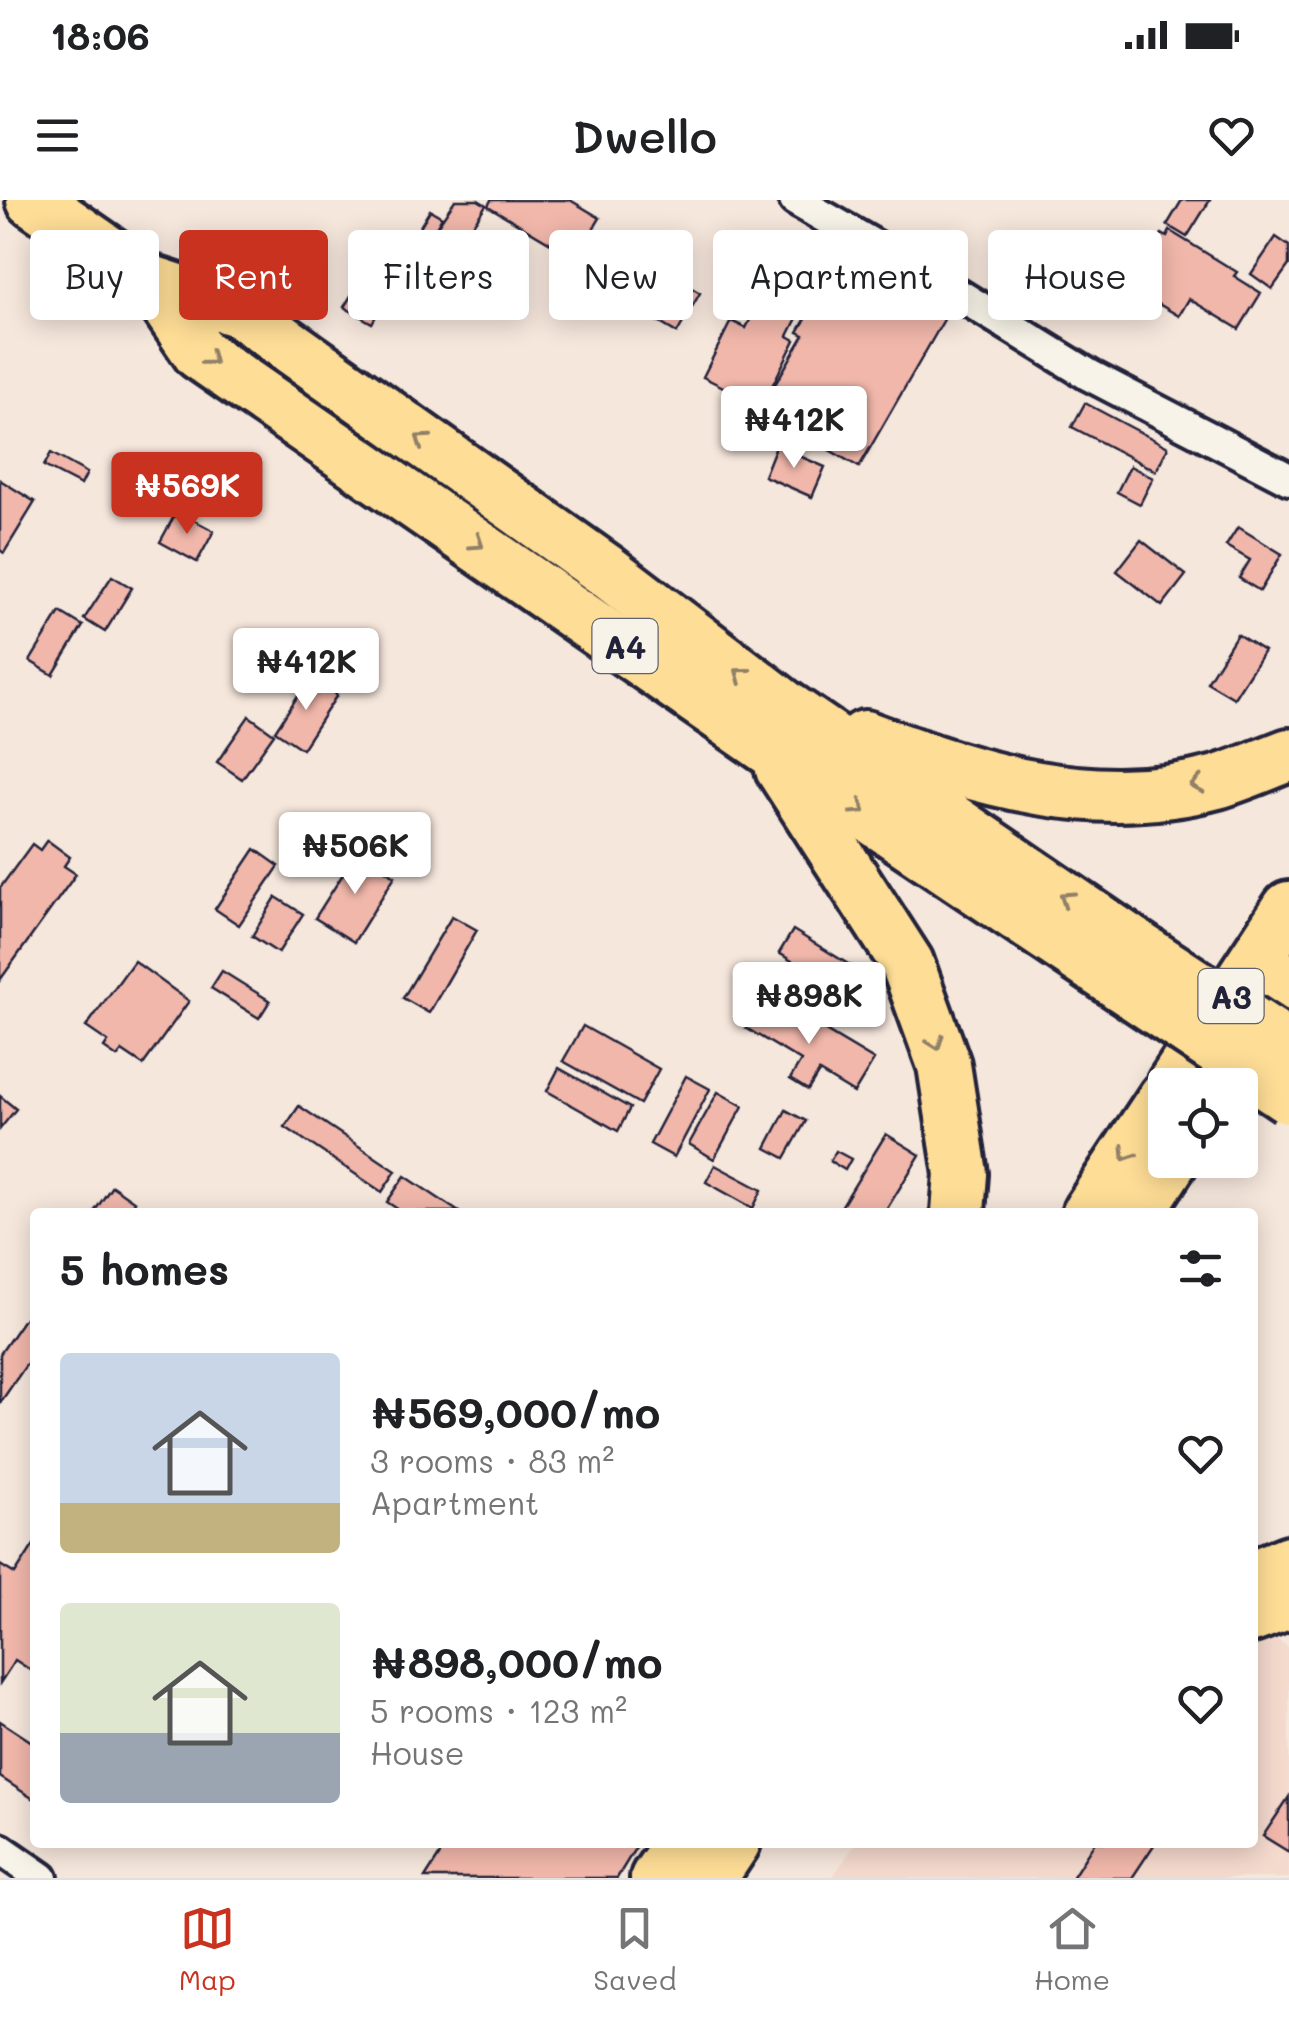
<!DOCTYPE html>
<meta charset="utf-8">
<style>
body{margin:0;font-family:Mali,sans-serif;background:#f6f6f6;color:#202124;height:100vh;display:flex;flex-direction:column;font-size:38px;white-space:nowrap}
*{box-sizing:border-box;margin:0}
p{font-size:32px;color:#757577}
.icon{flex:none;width:55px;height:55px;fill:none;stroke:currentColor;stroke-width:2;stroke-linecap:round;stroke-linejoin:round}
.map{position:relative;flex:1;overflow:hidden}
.drawer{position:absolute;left:30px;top:1008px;width:1228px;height:640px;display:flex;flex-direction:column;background:#fff;border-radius:10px;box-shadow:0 5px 25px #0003}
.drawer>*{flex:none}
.banner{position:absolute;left:30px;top:30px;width:1230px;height:90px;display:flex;gap:20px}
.controls{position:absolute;left:1148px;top:868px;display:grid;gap:20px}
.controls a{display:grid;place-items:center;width:110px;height:110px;border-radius:10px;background:#fff;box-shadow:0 5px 25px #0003;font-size:50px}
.price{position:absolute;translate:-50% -85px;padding:0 22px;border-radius:10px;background:#fff;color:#222;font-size:32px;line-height:65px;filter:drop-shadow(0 2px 5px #0008)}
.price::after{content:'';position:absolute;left:50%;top:60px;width:30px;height:22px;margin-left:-15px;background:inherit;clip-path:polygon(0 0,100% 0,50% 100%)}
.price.active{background:#c8321e;color:#fff}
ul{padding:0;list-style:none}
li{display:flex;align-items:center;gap:30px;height:250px;padding:0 30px}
li span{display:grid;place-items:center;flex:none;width:280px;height:200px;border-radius:10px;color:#555}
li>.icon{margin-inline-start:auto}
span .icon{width:120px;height:120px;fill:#fffc;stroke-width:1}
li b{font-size:42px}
h2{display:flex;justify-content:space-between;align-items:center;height:120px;padding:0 30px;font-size:42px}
.chip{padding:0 35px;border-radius:10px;background:#fff;box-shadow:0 5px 25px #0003;font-size:35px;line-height:90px}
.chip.active{background:#c8321e;color:#fff}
.status{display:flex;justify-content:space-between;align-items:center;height:70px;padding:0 50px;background:#fff;direction:ltr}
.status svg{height:28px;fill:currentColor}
header{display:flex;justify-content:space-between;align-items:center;height:130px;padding:0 30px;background:#fff;font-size:45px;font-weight:600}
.tab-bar{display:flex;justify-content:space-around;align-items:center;height:140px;border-top:2px solid #e0e0e0;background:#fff;font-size:28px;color:#757577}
.tab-bar a{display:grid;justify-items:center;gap:5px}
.tab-bar .active{color:#c8321e}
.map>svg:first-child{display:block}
.built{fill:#f4d9cd}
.building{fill:#f1b7ab;stroke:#22223b;stroke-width:2.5}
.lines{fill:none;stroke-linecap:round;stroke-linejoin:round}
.street-casing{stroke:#22223b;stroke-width:38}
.highway-casing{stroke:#22223b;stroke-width:60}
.street{stroke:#f7f3e8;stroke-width:30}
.highway{stroke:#fedd96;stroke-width:52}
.highway-bridge-casing{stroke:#22223b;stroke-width:60;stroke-linecap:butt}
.highway-bridge{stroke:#fedd96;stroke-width:52}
.oneway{stroke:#908068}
.labels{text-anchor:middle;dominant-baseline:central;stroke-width:8;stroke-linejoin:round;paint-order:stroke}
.shield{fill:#f7f3e8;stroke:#62616f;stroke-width:2.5}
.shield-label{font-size:32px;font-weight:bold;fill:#22223b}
</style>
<div class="status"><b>18:06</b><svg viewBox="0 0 49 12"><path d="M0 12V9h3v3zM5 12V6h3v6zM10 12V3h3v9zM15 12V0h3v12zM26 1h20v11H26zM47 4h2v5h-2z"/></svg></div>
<header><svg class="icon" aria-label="menu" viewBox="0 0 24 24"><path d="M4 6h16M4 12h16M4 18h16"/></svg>Dwello<svg class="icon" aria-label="heart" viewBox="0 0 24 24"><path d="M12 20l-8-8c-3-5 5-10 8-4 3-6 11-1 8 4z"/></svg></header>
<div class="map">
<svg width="1289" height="1678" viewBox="0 0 1289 1678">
<rect width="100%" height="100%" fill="#f6e7dc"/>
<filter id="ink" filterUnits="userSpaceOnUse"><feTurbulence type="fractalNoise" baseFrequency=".01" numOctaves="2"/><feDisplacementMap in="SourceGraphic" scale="20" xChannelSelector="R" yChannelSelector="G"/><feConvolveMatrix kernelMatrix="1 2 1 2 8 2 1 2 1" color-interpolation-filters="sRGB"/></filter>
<g filter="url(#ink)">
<polygon class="built" points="1253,1422 1289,1448 1289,1678 832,1678 856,1643 1252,1642"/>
<g class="building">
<polygon points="455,0 478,0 486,5 460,44 436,28"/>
<polygon points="491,0 570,0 600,18 576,58 488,6"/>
<polygon points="1182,0 1210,0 1187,37 1167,25"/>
<polygon points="430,10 442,17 427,42 415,35"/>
<polygon points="1170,31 1237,72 1234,76 1261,93 1239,129 1189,99 1179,116 1130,87 1162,34 1167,37"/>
<polygon points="1276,37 1289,46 1289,65 1272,89 1251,74"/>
<polygon points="834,51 946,116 859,267 760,210 804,135 798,132 812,108 804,103"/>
<polygon points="661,70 700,93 677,133 638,110"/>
<polygon points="357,86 384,102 372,123 344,107"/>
<polygon points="764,91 801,110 788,136 795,140 762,206 703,177 731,121 746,128"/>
<polygon points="1085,203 1168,247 1156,271 1072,227"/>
<polygon points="776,246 825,267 812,297 764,276"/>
<polygon points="51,253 87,273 81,285 44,266"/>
<polygon points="1130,266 1153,278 1140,304 1117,292"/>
<polygon points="0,280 35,302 4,353 0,350"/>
<polygon points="177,311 214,331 197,362 160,342"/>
<polygon points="1238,327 1282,354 1260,391 1239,378 1250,360 1226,346"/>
<polygon points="1141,340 1186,375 1162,406 1117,371"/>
<polygon points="112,376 132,388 105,432 84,419"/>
<polygon points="60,412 83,426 53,475 30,461"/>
<polygon points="1237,434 1264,451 1234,498 1207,482"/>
<polygon points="310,477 337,495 302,549 275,531"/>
<polygon points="249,516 274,534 242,579 217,562"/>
<polygon points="47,640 70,657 64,666 76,674 0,780 0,688 32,644 40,650"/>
<polygon points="255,649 279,666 239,725 215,709"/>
<polygon points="357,652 395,676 354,742 315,718"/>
<polygon points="276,697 303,714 278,753 252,736"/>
<polygon points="452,716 477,730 429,813 403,798"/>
<polygon points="793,730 856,769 842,792 779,753"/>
<polygon points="134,761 189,801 143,865 122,851 117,857 104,848 108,842 86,827"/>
<polygon points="222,771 270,801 259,818 211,788"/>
<polygon points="765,795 874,860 854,893 819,872 808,890 790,879 801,861 746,828"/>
<polygon points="583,826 659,869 640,904 563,861"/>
<polygon points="559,868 630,908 618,931 547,891"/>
<polygon points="686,876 710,889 674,957 650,944"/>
<polygon points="718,892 743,906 714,959 689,944"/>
<polygon points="0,896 16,909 0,929"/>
<polygon points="299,906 396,971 382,992 285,927"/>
<polygon points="786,910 806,921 785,958 766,948"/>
<polygon points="886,934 920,955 885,1012 838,1012"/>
<polygon points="836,951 851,959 845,970 830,961"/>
<polygon points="715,965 762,990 753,1008 706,982"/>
<polygon points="405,976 459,1012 402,1012 387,1002"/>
<polygon points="112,986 135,1002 128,1012 94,1012"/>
<polygon points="35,1103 35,1152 0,1203 0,1154"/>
<polygon points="35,1343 35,1473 15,1460 0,1483 0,1365 15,1374"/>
<polygon points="0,1521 35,1544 35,1600 0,1577"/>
<polygon points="1289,1597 1289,1652 1263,1636"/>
<polygon points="448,1642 639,1642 617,1678 425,1678"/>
<polygon points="1095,1642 1156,1642 1132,1678 1072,1678"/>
</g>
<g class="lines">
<g class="street-casing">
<g id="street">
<polyline points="795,0 948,88 1089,175 1289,279"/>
<polyline points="0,1649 42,1678"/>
</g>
</g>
<g class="highway-casing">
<g id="highway">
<polyline points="33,0 151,82 240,111 608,372 785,507 1146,753"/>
<polyline points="151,82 199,153 767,547 1123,786"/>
<path d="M865,537C980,580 1094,615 1217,582C1241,575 1265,564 1289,555"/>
<polyline points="782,569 907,763 944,865 961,974 958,1012"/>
<polyline points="1173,885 1289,708"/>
<polyline points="1220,885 1289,779"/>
<polyline points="1089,1012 1165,897"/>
<polyline points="1138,1012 1172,960"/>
<polyline points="1252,1377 1289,1362"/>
<polyline points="1252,1416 1289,1402"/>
<polyline points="657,1678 681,1642"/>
<polyline points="710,1678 734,1642"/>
</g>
</g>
<use href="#street" class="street"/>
<use href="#highway" class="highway"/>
<g class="highway-bridge-casing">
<g id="highway-bridge">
<polyline points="1146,753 1289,847"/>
<polyline points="1123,786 1289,897"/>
</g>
</g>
<use href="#highway-bridge" class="highway-bridge"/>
</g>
<defs><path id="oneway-chevron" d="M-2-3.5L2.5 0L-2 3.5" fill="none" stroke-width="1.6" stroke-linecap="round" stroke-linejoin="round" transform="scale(2.5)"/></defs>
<g class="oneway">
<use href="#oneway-chevron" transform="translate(210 159) rotate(38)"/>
<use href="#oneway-chevron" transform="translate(422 240) rotate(-145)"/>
<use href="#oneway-chevron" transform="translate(477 343) rotate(34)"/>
<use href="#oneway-chevron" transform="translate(741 474) rotate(-143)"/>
<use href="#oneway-chevron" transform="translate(1197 585) rotate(171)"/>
<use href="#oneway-chevron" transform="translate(859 608) rotate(34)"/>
<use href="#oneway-chevron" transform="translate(1066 698) rotate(-146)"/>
<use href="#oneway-chevron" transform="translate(936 843) rotate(70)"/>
<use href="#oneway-chevron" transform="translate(1127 954) rotate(123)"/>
</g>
</g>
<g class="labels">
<g class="shield">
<rect x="592.5" y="419" width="65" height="54" rx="8"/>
<rect x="1198.5" y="769" width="65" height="54" rx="8"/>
</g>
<g class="shield-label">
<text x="625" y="446">A4</text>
<text x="1231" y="796">A3</text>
</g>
</g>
</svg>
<div class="controls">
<a><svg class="icon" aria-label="locate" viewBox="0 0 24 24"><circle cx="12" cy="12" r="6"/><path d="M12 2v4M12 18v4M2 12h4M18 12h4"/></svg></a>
</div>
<b class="price" style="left:794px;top:271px">₦412K</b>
<b class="price active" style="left:187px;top:337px">₦569K</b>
<b class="price" style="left:306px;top:513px">₦412K</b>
<b class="price" style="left:355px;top:697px">₦506K</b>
<b class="price" style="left:809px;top:847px">₦898K</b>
<div class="banner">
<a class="chip">Buy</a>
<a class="chip active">Rent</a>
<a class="chip">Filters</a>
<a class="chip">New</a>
<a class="chip">Apartment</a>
<a class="chip">House</a>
</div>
<section class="drawer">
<h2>5 homes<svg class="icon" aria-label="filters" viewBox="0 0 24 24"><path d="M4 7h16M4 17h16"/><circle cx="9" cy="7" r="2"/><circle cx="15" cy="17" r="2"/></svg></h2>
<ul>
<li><span style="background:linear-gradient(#c9d6e8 75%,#c2b280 0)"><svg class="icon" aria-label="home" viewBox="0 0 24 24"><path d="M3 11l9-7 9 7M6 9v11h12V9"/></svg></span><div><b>₦569,000/mo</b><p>3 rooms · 83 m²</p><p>Apartment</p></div><svg class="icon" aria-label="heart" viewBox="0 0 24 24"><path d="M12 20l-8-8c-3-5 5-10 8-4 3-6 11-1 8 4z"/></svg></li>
<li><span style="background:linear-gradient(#dfe7d0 65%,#9aa5b1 0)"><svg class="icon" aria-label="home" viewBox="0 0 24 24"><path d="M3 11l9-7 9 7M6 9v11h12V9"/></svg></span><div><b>₦898,000/mo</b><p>5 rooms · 123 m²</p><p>House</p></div><svg class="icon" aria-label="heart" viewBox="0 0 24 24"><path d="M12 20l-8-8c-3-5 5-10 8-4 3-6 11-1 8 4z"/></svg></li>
</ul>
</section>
</div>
<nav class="tab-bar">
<a class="active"><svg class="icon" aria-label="map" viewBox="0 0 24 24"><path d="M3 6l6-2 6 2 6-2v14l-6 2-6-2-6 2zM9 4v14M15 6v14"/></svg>Map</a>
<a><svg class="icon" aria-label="saved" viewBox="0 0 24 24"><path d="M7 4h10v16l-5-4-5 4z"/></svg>Saved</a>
<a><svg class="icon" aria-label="home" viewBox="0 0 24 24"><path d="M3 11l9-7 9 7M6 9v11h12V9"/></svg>Home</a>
</nav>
